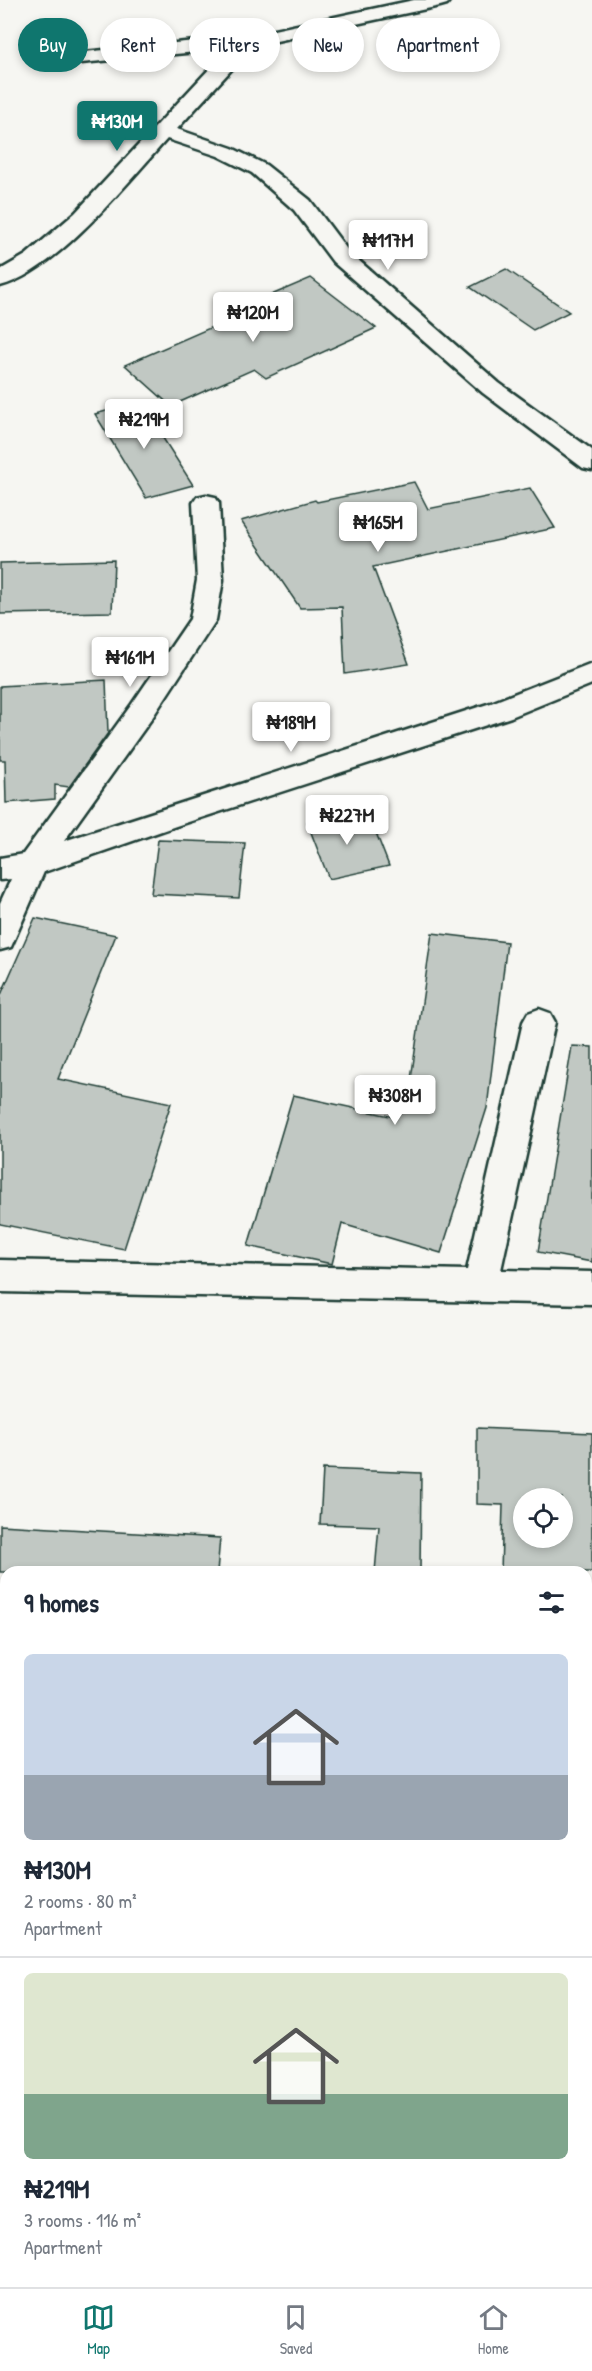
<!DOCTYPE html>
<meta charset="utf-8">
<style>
body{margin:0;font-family:"Patrick Hand",sans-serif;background:#f2f2f3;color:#1f2937;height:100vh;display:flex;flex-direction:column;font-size:22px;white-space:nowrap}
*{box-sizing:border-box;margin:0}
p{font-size:20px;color:#747a83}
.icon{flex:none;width:33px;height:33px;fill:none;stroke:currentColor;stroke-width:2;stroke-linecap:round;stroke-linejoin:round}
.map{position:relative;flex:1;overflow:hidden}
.sheet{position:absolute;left:0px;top:1566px;width:592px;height:722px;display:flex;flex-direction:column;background:#fff;border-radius:18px 18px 0 0;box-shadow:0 3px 9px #0003}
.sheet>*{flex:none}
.top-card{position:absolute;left:18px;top:18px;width:556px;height:54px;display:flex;gap:12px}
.fabs{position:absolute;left:513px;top:1488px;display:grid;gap:12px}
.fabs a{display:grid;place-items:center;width:60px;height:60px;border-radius:50%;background:#fff;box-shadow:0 3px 9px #0003;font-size:30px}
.price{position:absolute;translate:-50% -51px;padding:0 14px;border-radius:6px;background:#fff;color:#222;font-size:20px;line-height:39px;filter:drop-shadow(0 2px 3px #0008)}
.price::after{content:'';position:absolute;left:50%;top:36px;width:18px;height:14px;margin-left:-9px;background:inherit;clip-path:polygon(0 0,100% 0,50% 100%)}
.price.current{background:#0f766e;color:#fff}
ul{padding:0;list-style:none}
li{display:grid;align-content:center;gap:12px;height:318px;padding:0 24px}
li+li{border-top:2px solid #e0e1e3}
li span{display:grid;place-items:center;height:186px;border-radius:9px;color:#555}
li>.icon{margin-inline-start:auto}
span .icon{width:108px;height:108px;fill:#fffc;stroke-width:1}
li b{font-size:26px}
h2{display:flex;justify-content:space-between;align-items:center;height:72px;padding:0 24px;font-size:26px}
.chip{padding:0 21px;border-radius:27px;background:#fff;box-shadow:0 3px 9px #0003;font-size:21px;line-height:54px}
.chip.current{background:#0f766e;color:#fff}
.menu{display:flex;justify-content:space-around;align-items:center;height:84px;border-top:2px solid #e0e1e3;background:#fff;font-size:16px;color:#747a83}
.menu a{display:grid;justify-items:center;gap:3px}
.menu .current{color:#0f766e}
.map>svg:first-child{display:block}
.building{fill:#c1c8c3;stroke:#1f3d34;stroke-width:1.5;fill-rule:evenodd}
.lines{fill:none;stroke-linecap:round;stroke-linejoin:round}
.minor-casing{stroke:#1f3d34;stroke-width:5}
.minor{fill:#f6f6f2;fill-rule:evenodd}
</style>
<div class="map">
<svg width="592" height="2287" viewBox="0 0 592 2287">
<rect width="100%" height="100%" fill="#f6f6f2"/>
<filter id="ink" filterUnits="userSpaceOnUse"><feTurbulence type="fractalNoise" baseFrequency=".0167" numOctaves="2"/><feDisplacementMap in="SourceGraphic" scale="12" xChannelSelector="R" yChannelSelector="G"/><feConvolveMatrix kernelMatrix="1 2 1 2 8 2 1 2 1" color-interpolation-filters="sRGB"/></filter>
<g filter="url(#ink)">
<g class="building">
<polygon points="506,269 569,312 533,330 470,287"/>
<polygon points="311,278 376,328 266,378 254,369 171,406 125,365 274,300 269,296"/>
<polygon points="140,402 193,485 146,498 95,414"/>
<polygon points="414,482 428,509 530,488 555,528 373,567 409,664 345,674 342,607 300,608 241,521 315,500 317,502"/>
<polygon points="114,560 112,612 0,614 0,563"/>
<polygon points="106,680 108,733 69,787 55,785 55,799 6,803 5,760 0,760 0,686"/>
<polygon points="347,813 353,829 373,825 389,866 329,879 307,822"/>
<polygon points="158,840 245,843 239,898 151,894"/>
<polygon points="35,918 116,935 58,1079 171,1103 124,1249 0,1224 0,997"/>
<polygon points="432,933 507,942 487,1108 441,1253 342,1224 332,1264 248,1246 293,1095 394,1117 401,1098 408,1100"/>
<polygon points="572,1046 592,1047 592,1262 538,1252"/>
<path d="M477,1428L592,1433V1572H501L503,1505L477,1504ZM524,1498H562V1538H524Z"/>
<polygon points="323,1469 421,1473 420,1572 375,1572 379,1526 320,1524"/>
<polygon points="0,1525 220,1538 217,1572 0,1572"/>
</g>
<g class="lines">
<g class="minor-casing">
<g id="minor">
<path d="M414,0H450L447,4L440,6L253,46L177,129L232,148L266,165L310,200L349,252L499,383L592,450V470L583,468L483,393L333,262L294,210L252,173L218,156L167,139C128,182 56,272 0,286V270L26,255L75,213L228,49L81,63L74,61L71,57L74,53L246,36Z"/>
<polygon points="206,495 215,497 219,503 223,580 216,620 152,718 64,841 491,703 592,663 592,684 511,717 176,826 44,872 11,947 0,950 0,903 11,879 0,880 0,858 23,854 132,704 190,619 197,580 193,503 197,497"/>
<polygon points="539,1009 550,1013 555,1022 501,1270 592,1272 592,1304 0,1292 0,1260 467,1270 523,1022 528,1013"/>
<rect x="0" y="1870" width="6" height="42"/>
<rect x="586" y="1883" width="6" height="42"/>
<polygon points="592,2050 592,2129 586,2131 586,2052"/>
<polygon points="537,2282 583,2282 582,2287 536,2287"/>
</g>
</g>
<use href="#minor" class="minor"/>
</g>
</g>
</svg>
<div class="fabs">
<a><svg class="icon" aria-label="locate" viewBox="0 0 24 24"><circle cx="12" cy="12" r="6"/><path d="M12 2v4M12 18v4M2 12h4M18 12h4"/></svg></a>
</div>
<b class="price current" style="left:117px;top:152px">₦130M</b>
<b class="price" style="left:388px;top:271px">₦117M</b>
<b class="price" style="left:253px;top:343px">₦120M</b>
<b class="price" style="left:144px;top:450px">₦219M</b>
<b class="price" style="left:378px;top:553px">₦165M</b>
<b class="price" style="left:130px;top:688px">₦161M</b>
<b class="price" style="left:291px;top:753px">₦189M</b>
<b class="price" style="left:347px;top:846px">₦227M</b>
<b class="price" style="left:395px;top:1126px">₦308M</b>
<div class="top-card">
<a class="chip current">Buy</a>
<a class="chip">Rent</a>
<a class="chip">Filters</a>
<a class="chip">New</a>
<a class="chip">Apartment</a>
</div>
<section class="sheet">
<h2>9 homes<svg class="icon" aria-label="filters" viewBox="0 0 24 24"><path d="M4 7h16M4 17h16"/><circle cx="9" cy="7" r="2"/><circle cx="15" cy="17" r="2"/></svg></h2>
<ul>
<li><span style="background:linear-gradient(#c9d6e8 65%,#9aa5b1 0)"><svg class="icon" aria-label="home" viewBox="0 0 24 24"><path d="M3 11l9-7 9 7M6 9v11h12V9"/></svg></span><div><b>₦130M</b><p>2 rooms · 80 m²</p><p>Apartment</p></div></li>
<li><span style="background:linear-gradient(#dfe7d0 65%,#7fa58c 0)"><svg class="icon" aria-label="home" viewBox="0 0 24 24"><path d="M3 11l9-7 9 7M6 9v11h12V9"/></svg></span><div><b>₦219M</b><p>3 rooms · 116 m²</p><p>Apartment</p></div></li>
</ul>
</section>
</div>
<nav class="menu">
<a class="current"><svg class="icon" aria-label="map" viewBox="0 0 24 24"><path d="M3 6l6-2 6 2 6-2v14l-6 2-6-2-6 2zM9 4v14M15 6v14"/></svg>Map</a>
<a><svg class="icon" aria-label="saved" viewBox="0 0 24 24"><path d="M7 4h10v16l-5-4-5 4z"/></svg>Saved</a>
<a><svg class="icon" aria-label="home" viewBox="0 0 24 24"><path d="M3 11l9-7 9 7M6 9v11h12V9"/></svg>Home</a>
</nav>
